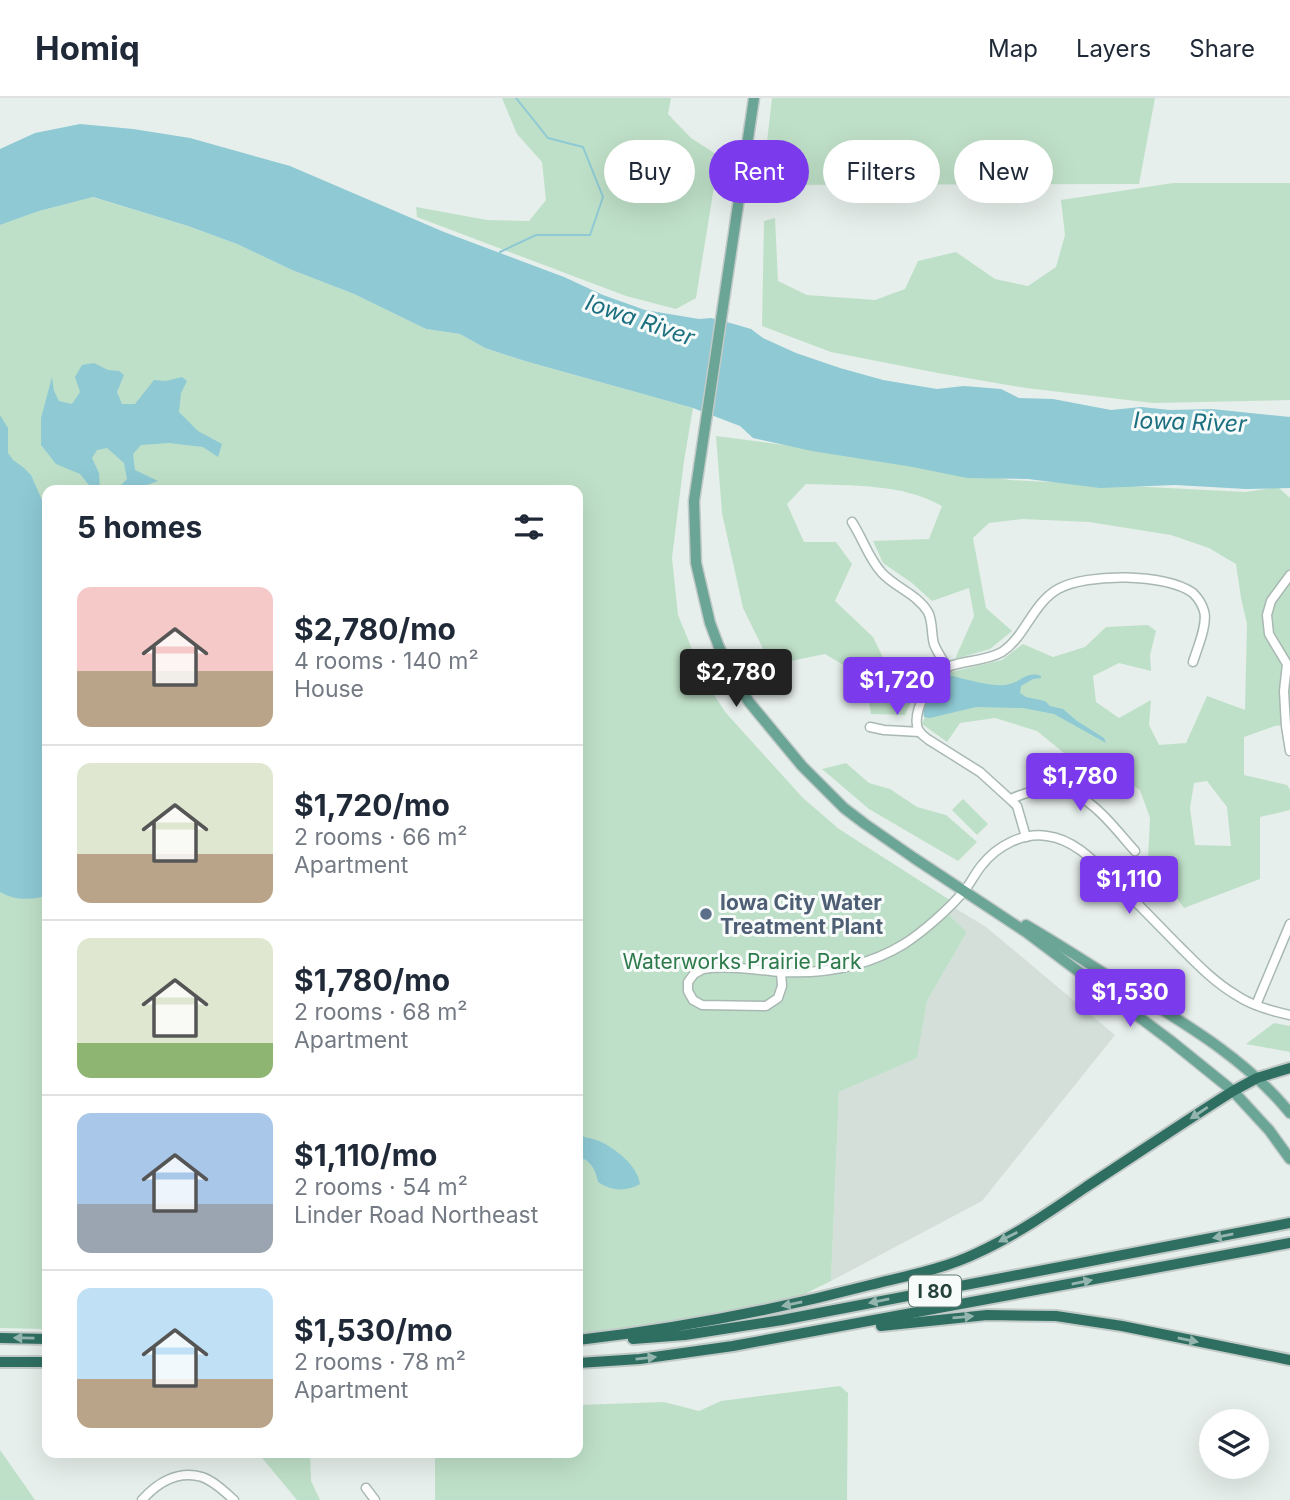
<!DOCTYPE html>
<meta charset="utf-8">
<style>
body{margin:0;font-family:Inter,sans-serif;background:#f2f2f3;color:#1f2937;height:100vh;display:flex;flex-direction:column;font-size:26px;white-space:nowrap}
*{box-sizing:border-box;margin:0}
p{font-size:23px;color:#747a83}
.icon{flex:none;width:38px;height:38px;fill:none;stroke:currentColor;stroke-width:2;stroke-linecap:round;stroke-linejoin:round}
.map{position:relative;flex:1;overflow:hidden}
.sheet{position:absolute;left:42px;top:387px;width:541px;height:973px;display:flex;flex-direction:column;background:#fff;border-radius:14px;box-shadow:0 7px 28px #0002}
.sheet>*{flex:none}
.top-card{position:absolute;left:604px;top:42px;width:581px;height:63px;display:flex;gap:14px}
.fabs{position:absolute;left:1199px;top:1311px;display:grid;gap:14px}
.fabs a{display:grid;place-items:center;width:70px;height:70px;border-radius:50%;background:#fff;box-shadow:0 7px 28px #0002;font-size:35px}
.price{position:absolute;translate:-50% -60px;padding:0 16px;border-radius:7px;background:#7c3aed;color:#fff;font-size:23px;line-height:46px;filter:drop-shadow(0 2px 4px #0008)}
.price::after{content:'';position:absolute;left:50%;top:42px;width:21px;height:16px;margin-left:-10px;background:inherit;clip-path:polygon(0 0,100% 0,50% 100%)}
.price.active{background:#222;color:#fff}
ul{padding:0;list-style:none}
li{display:flex;align-items:center;gap:21px;height:175px;padding:0 35px}
li+li{border-top:2px solid #e0e1e3}
li span{display:grid;place-items:center;flex:none;width:196px;height:140px;border-radius:14px;color:#555}
li>.icon{margin-inline-start:auto}
span .icon{width:84px;height:84px;fill:#fffc;stroke-width:1}
li b{font-size:30px}
h2{display:flex;justify-content:space-between;align-items:center;height:84px;padding:0 35px;font-size:30px}
.tag{padding:0 24px;border-radius:32px;background:#fff;box-shadow:0 7px 28px #0002;font-size:24px;line-height:63px}
.tag.active{background:#7c3aed;color:#fff}
header{display:flex;align-items:center;gap:42px;box-sizing:border-box;height:98px;padding:0 35px;background:#fff;border-bottom:2px solid #e0e1e3}
header strong{font-size:33px}
nav{display:flex;gap:38px;margin-inline-start:auto;font-size:24px}
.map>svg:first-child{display:block}
.built{fill:#d4dfda}
.green{fill:#bfe0c8;fill-rule:evenodd}
.water{fill:#8ec9d4}
.lines{fill:none;stroke-linecap:round;stroke-linejoin:round}
.stream{stroke:#8ec9d4;stroke-width:2}
.minor-casing{stroke:#a8b8b2;stroke-width:11}
.major-casing{stroke:#c2cac8;stroke-width:13}
.highway-casing{stroke:#c2cac8;stroke-width:14}
.minor{stroke:#fff;stroke-width:8}
.major{stroke:#6aa596;stroke-width:10}
.highway{stroke:#2f6f62;stroke-width:10}
.oneway{fill:#93b5ae}
.service-dot{fill:#5c6f8a;stroke:#f7fbf9;stroke-width:2.5}
.labels{text-anchor:middle;dominant-baseline:central;stroke-width:6;stroke-linejoin:round;paint-order:stroke}
.shield{fill:#f7fbf9;stroke:#637a73;stroke-width:2}
.shield-label{font-size:19px;font-weight:bold;fill:#24423a}
.service-label{font-size:21px;font-weight:bold;fill:#4e5e75;stroke:#f7fbf9;text-anchor:start}
.park-label{font-size:21px;fill:#2d7a4b;stroke:#f7fbf9}
.water-label{font-size:23px;font-style:italic;fill:#1c6f80;stroke:#f7fbf9}
</style>
<header>
<strong>Homiq</strong>
<nav><a>Map</a><a>Layers</a><a>Share</a></nav>
</header>
<div class="map">
<svg width="1290" height="1402" viewBox="0 0 1290 1402">
<rect width="100%" height="100%" fill="#e6efeb"/>
<polygon class="built" points="955,810 986,829 1115,937 982,1103 831,1183 839,994 916,960 927,903 967,834 949,817"/>
<g class="green">
<polygon points="502,0 671,0 668,16 691,40 719,58 696,200 676,211 626,198 417,119 416,109 487,122 529,123 546,102 542,64 517,36"/>
<polygon points="772,0 1155,0 1139,86 762,87"/>
<polygon points="1173,85 1290,85 1290,302 1153,305 1026,290 938,275 831,254 762,228 764,123 775,120 778,183 807,197 875,202 905,191 918,163 956,154 995,181 1028,188 1056,169 1065,137 1061,102"/>
<polygon points="92,99 188,128 237,146 292,172 354,196 426,231 460,236 485,250 525,263 693,310 684,363 672,460 678,517 706,585 726,615 803,700 839,731 953,804 946,810 949,817 967,834 927,903 917,960 839,994 831,1183 776,1210 619,1237 578,1237 578,392 47,392 47,1231 0,1230 0,127 39,113"/>
<path d="M716,338L845,355L1010,382L1246,394L1278,389L1290,400V626L1275,628L1244,639V677L1287,687L1290,692V712L1260,719V781L1184,810L1148,760L1150,720L1140,692L1097,664L1064,655L1037,633L995,620L960,625L947,644L922,626L943,576L1002,562L1023,546L1053,559L1085,549L1106,529L1148,527L1156,533L1150,557L1151,573L1119,565L1093,578L1096,604L1119,620L1151,602L1149,627L1159,647L1186,645L1207,598L1245,612L1247,526L1241,500L1236,466L1209,450L1171,437L1089,424L1022,421L989,425L973,440L986,510L1012,533L990,551L955,561L974,518L969,490L932,503L912,485L883,465L873,443L929,441L942,408C901,385 852,388 806,386L787,406L804,444H836L852,466L835,503L873,539L893,580L916,593L905,617L871,616L865,580L825,556L771,567L743,510L722,415ZM1207,683L1227,709L1231,748L1195,747L1190,710L1194,685Z"/>
<polygon points="846,665 869,685 890,691 917,709 946,717 977,744 958,763 869,711 822,671"/>
<polygon points="963,701 988,726 977,737 952,712"/>
<polygon points="1274,925 1290,928 1290,954 1246,946"/>
<polygon points="840,1288 848,1295 847,1402 435,1402 435,1355 578,1354 578,1307 664,1304 699,1313 721,1303"/>
<polygon points="0,1352 35,1402 0,1402"/>
<polygon points="258,1355 310,1355 311,1383 320,1402 297,1402"/>
</g>
<g class="water">
<polygon points="80,26 133,31 190,40 290,68 444,134 564,179 603,197 645,212 699,221 711,220 734,226 751,231 763,240 796,255 840,270 883,282 937,291 964,288 1001,291 1019,300 1053,301 1111,312 1141,309 1170,312 1212,311 1290,319 1290,390 1246,391 1175,387 1100,390 1028,381 967,380 913,369 812,353 753,340 740,328 693,310 525,263 485,250 460,236 426,231 354,196 292,172 237,146 188,128 93,99 39,113 0,127 0,51 35,35"/>
<polygon points="94,265 108,272 119,273 124,277 117,294 122,306 135,306 154,282 166,283 182,279 187,283 181,295 179,314 198,333 222,346 218,359 203,349 169,345 141,347 133,356 135,372 158,383 133,392 119,392 118,390 127,381 124,365 107,350 97,352 92,360 99,375 100,392 93,392 80,376 56,366 41,347 41,320 52,279 54,293 59,303 72,306 80,294 75,279 82,267"/>
<path d="M0,317L8,330V355L13,362L24,370L31,377L45,409L47,422V797C32,803 14,802 0,794Z"/>
<path d="M943,576C962,579 991,591 1010,586C1022,583 1027,573 1041,578V580L1033,581L1021,588L1020,595L1026,599L1045,603L1050,608L1063,611L1077,623L1104,640L1106,645L1054,616L1023,610L976,609L930,620L924,619C920,604 932,587 943,576Z"/>
<path d="M578,1036C584,1040 592,1040 599,1043C615,1050 638,1068 640,1086C626,1094 611,1093 598,1084C596,1072 590,1061 578,1059Z"/>
</g>
<g class="lines">
<polyline class="stream" points="500,154 536,137 590,137 603,99 583,49 548,40 516,0"/>
<g class="minor-casing">
<g id="minor">
<path d="M852,424C863,441 869,461 882,475C896,490 917,496 928,514C933,523 931,536 934,546C937,554 943,562 947,570"/>
<polyline points="1290,477 1271,503 1267,517 1269,536 1287,566 1284,593 1286,628 1290,653"/>
<polyline points="870,629 884,632 920,634"/>
<path d="M1011,701C1073,672 1098,711 1135,753"/>
<path d="M1026,739L1017,708L1013,704L980,674L929,642C925,639 920,636 918,631C911,613 934,574 950,568C967,562 986,563 1002,554C1025,539 1033,505 1058,491C1087,475 1165,475 1193,495C1198,500 1202,506 1204,513C1208,526 1197,551 1193,564"/>
<path d="M781,874L782,888L778,900L766,908L702,907L693,902L688,893V884L694,876L703,871C728,867 756,872 782,874C825,876 868,868 904,846C923,834 950,810 964,793C971,785 975,775 982,767C997,748 1023,734 1047,738C1072,741 1091,760 1108,777C1133,800 1156,825 1180,849C1197,866 1214,884 1236,897C1252,908 1271,913 1290,917"/>
<polyline points="1256,907 1290,826"/>
<polyline points="366,1390 375,1402"/>
<path d="M142,1402C157,1385 178,1372 202,1379C214,1383 225,1394 234,1402"/>
</g>
</g>
<g class="major-casing">
<g id="major">
<polyline points="754,0 694,403 696,465 710,525 719,549 737,585 749,604 802,668 844,710 865,726 914,760 1026,834 1171,943 1233,993 1269,1032 1290,1061"/>
<path d="M1026,827C1062,848 1097,871 1132,893C1189,928 1248,963 1290,1015"/>
</g>
</g>
<g class="highway-casing">
<g id="highway">
<polyline points="881,1228 987,1217 1056,1218 1122,1228 1290,1262"/>
<polyline points="0,1240 47,1241"/>
<polyline points="633,1241 685,1237 782,1222 1290,1125"/>
<path d="M578,1242C676,1231 774,1212 870,1187C906,1178 944,1171 977,1155C1016,1137 1051,1113 1086,1089C1135,1057 1184,1024 1233,993L1257,980L1290,970"/>
<polyline points="0,1264 47,1264"/>
<polyline points="578,1265 640,1261 733,1248 1290,1145"/>
</g>
</g>
<use href="#minor" class="minor"/>
<use href="#major" class="major"/>
<use href="#highway" class="highway"/>
</g>
<defs><path id="oneway-solid" d="M-6-.8H1V-3.2L6.5 0L1 3.2V.8H-6Z" transform="scale(1.75)"/></defs>
<g class="oneway">
<use href="#oneway-solid" transform="translate(1199 1015) rotate(146)"/>
<use href="#oneway-solid" transform="translate(1223 1138) rotate(169)"/>
<use href="#oneway-solid" transform="translate(1008 1139) rotate(153)"/>
<use href="#oneway-solid" transform="translate(1082 1184) rotate(-11)"/>
<use href="#oneway-solid" transform="translate(879 1203) rotate(169)"/>
<use href="#oneway-solid" transform="translate(792 1206) rotate(168)"/>
<use href="#oneway-solid" transform="translate(963 1219) rotate(-5)"/>
<use href="#oneway-solid" transform="translate(24 1240) rotate(-179)"/>
<use href="#oneway-solid" transform="translate(1188 1242) rotate(12)"/>
<use href="#oneway-solid" transform="translate(646 1260) rotate(-6)"/>
</g>
<circle class="service-dot" cx="706" cy="816" r="7"/>
<g class="labels">
<rect class="shield" x="909" y="1177.5" width="52" height="31" rx="5"/>
<g class="shield-label">
<text x="935" y="1193">I 80</text>
</g>
<g class="service-label">
<text x="720" y="804">Iowa City Water<tspan x="720" dy="24">Treatment Plant</tspan></text>
</g>
<g class="park-label">
<text x="742" y="863">Waterworks Prairie Park</text>
</g>
<g class="water-label">
<text transform="translate(640 222) rotate(19)">Iowa River</text>
<text transform="translate(1190 324) rotate(2)">Iowa River</text>
</g>
</g>
</svg>
<div class="fabs">
<a><svg class="icon" aria-label="layers" viewBox="0 0 24 24"><path d="M12 4l9 5-9 5-9-5zM3 14l9 5 9-5"/></svg></a>
</div>
<b class="price active" style="left:736px;top:611px">$2,780</b>
<b class="price" style="left:897px;top:619px">$1,720</b>
<b class="price" style="left:1080px;top:715px">$1,780</b>
<b class="price" style="left:1129px;top:818px">$1,110</b>
<b class="price" style="left:1130px;top:931px">$1,530</b>
<div class="top-card">
<a class="tag">Buy</a>
<a class="tag active">Rent</a>
<a class="tag">Filters</a>
<a class="tag">New</a>
</div>
<section class="sheet">
<h2>5 homes<svg class="icon" aria-label="filters" viewBox="0 0 24 24"><path d="M4 7h16M4 17h16"/><circle cx="9" cy="7" r="2"/><circle cx="15" cy="17" r="2"/></svg></h2>
<ul>
<li><span style="background:linear-gradient(#f6c9c9 60%,#b9a48a 0)"><svg class="icon" aria-label="home" viewBox="0 0 24 24"><path d="M3 11l9-7 9 7M6 9v11h12V9"/></svg></span><div><b>$2,780/mo</b><p>4 rooms · 140 m²</p><p>House</p></div></li>
<li><span style="background:linear-gradient(#dfe7d0 65%,#b9a48a 0)"><svg class="icon" aria-label="home" viewBox="0 0 24 24"><path d="M3 11l9-7 9 7M6 9v11h12V9"/></svg></span><div><b>$1,720/mo</b><p>2 rooms · 66 m²</p><p>Apartment</p></div></li>
<li><span style="background:linear-gradient(#dfe7d0 75%,#8fb573 0)"><svg class="icon" aria-label="home" viewBox="0 0 24 24"><path d="M3 11l9-7 9 7M6 9v11h12V9"/></svg></span><div><b>$1,780/mo</b><p>2 rooms · 68 m²</p><p>Apartment</p></div></li>
<li><span style="background:linear-gradient(#a9c7e8 65%,#9aa5b1 0)"><svg class="icon" aria-label="home" viewBox="0 0 24 24"><path d="M3 11l9-7 9 7M6 9v11h12V9"/></svg></span><div><b>$1,110/mo</b><p>2 rooms · 54 m²</p><p>Linder Road Northeast</p></div></li>
<li><span style="background:linear-gradient(#bfe0f5 65%,#b9a48a 0)"><svg class="icon" aria-label="home" viewBox="0 0 24 24"><path d="M3 11l9-7 9 7M6 9v11h12V9"/></svg></span><div><b>$1,530/mo</b><p>2 rooms · 78 m²</p><p>Apartment</p></div></li>
</ul>
</section>
</div>
